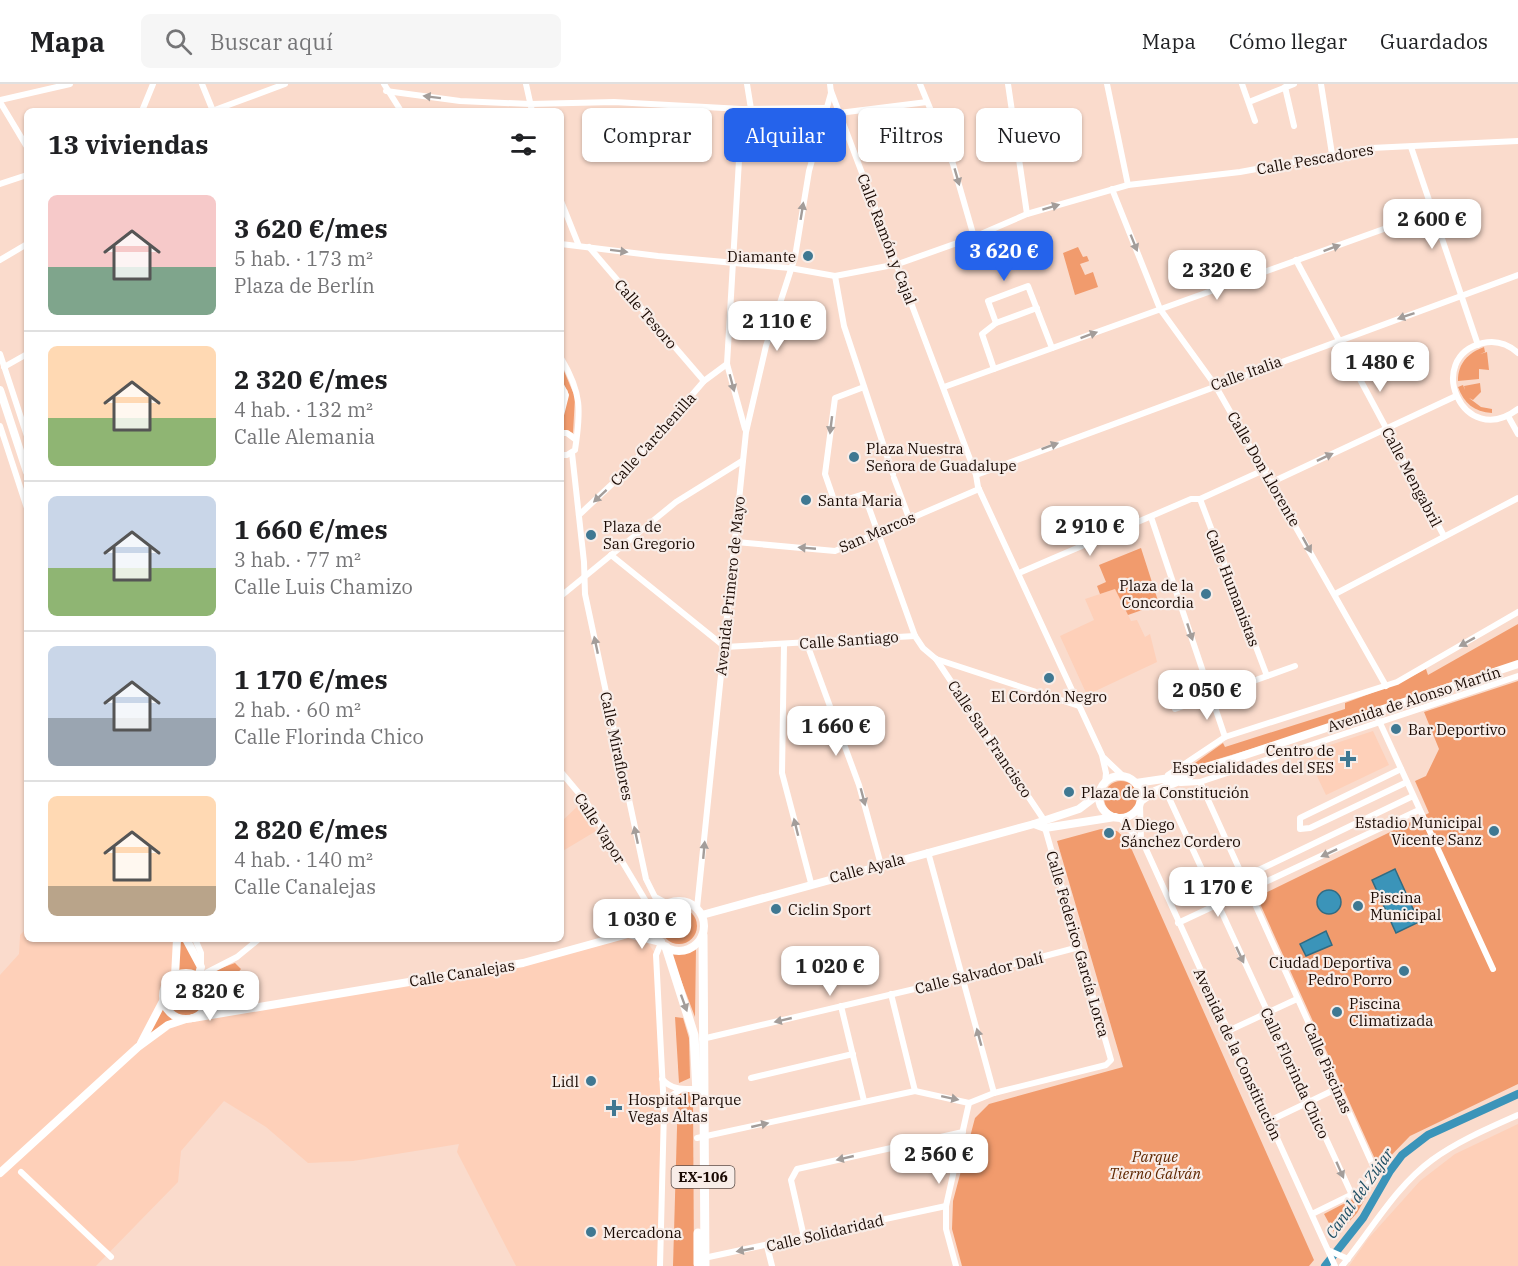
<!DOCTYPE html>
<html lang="es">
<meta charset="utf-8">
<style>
body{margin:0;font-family:"IBM Plex Serif",serif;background:#f6f6f6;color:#202124;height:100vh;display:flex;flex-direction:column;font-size:22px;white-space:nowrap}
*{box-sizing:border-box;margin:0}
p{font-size:20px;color:#757577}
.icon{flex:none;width:33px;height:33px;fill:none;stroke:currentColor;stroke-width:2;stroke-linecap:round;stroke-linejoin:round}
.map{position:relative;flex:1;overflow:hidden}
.drawer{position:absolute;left:24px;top:24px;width:540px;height:834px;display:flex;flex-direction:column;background:#fff;border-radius:9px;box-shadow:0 2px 4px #0004}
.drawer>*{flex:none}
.hud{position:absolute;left:582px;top:24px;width:570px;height:54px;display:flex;gap:12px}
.price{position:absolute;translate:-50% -51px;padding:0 14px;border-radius:12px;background:#fff;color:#222;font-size:20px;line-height:39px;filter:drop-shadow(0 2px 3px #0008)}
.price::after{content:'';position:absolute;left:50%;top:36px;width:18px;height:14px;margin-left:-9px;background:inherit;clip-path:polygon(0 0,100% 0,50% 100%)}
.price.on{background:#2563eb;color:#fff}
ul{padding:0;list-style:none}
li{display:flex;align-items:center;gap:18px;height:150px;padding:0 24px}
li+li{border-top:2px solid #e0e0e0}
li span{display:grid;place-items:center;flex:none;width:168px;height:120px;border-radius:9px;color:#555}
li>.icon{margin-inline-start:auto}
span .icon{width:72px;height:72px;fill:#fffc;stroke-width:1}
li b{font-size:26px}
h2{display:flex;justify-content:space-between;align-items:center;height:72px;padding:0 24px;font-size:26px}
.tag{padding:0 21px;border-radius:9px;background:#fff;box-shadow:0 2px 4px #0004;font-size:21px;line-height:54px}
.tag.on{background:#2563eb;color:#fff}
header{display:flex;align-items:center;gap:36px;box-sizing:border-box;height:84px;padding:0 30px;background:#fff;border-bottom:2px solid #e0e0e0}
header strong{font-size:28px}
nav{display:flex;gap:33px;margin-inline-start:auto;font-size:21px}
.search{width:420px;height:54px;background:#f6f6f6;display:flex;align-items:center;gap:15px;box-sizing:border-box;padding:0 21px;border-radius:9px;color:#757577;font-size:22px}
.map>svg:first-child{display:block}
.built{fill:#fed0b9}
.green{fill:#f19b6d}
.water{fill:#3b94b9;stroke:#316b82;stroke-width:1.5}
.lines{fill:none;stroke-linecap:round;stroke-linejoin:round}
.canal{stroke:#3b94b9;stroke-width:8}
.street{stroke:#fff;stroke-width:6}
.secondary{stroke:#fff;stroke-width:8}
.primary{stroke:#fff;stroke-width:9}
.oneway{fill:#a39d9a}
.poi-dot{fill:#3f7892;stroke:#f8ede8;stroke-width:2}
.labels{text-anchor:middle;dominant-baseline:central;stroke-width:4.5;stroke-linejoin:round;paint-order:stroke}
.shield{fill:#f8ede8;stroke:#5d4e48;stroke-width:1.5}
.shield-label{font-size:14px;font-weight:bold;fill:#1a0a03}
.street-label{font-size:15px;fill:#1a0a03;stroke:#f8ede8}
.poi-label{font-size:15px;fill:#1a0a03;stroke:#f8ede8;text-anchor:start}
.park-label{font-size:15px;font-style:italic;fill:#602802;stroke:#f8ede8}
.water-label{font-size:16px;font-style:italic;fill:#1f4f64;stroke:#f8ede8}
</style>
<header>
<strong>Mapa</strong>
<div class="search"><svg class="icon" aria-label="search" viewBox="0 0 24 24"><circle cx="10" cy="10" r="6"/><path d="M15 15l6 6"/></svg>Buscar aquí</div>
<nav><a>Mapa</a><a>Cómo llegar</a><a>Guardados</a></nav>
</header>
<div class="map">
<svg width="1518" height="1182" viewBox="0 0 1518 1182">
<rect width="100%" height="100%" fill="#fadbcc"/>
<g class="built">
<polygon points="1115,505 1131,537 1137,536 1145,553 1150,550 1157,578 1087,611 1060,552 1094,536 1085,515"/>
<polygon points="1373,647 1389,681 1326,711 1306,669"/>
<polygon points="579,721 596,747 561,768 561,738"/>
<polygon points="27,844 27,855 177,855 175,892 164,905 180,934 513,881 628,850 644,853 656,871 661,995 661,1182 516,1182 457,1068 459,1060 353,1077 308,1079 266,1043 224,1017 181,1067 178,1098 96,1182 0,1182 0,891 19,870 20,851"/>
<polygon points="1518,1040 1518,1182 1349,1182 1368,1155 1420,1097 1455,1070"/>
</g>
<g class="green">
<polygon points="1078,163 1083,173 1087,172 1089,177 1080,180 1085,191 1093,188 1098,203 1075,211 1063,169"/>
<path d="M1484,263L1485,268L1480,270L1487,268L1489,286L1479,285V295L1458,297C1458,279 1468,269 1484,263Z"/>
<polygon points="561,280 575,313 573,349 561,345 568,307 561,298"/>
<path d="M1480,299L1481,308L1473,316L1469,314L1481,323L1492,325V329C1474,328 1464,319 1458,303L1463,301L1465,306L1464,302Z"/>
<polygon points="1141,464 1159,520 1128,531 1115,505 1100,510 1097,502 1106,498 1099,481"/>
<polygon points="1518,540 1518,580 1375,628 1188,684 1223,659 1225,663 1345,625 1345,619 1396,600 1426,585 1428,591"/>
<polygon points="1518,597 1518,1000 1410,1052 1379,1084 1257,813 1429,729 1415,697 1426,692 1439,665 1424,628"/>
<circle cx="1121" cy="714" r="17"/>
<polygon points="1101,745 1117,747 1128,757 1314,1176 1309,1182 962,1182 952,1145 953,1117 975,1034 989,1020 1123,983 1057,757"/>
<circle cx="679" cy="842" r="18"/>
<polygon points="177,855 186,855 201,884 208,889 235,879 241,885 213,918 208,916 199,931 186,935 138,963 163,917 166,900 175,892"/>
<polygon points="696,864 695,933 670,867 683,870"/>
<polygon points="675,933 683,934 689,954 690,994 679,999"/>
<polygon points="689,1008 693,1017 694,1182 673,1182 678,1010"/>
<polygon points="1370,1106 1357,1129 1336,1152 1324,1130"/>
</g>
<g class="water">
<polygon points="1395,785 1419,838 1396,849 1372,796"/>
<circle cx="1329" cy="818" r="12"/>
<polygon points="1326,847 1332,861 1306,872 1300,860"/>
</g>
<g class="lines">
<polyline class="canal" points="1325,1182 1363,1134 1390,1087 1402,1071 1428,1051 1518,1010"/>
<g class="street">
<polyline points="202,0 213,27"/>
<polyline points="384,0 401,27"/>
<polyline points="526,0 532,27"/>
<polyline points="747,0 751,25"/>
<polyline points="920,0 953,80 974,153"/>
<polyline points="1008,0 1027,130"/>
<polyline points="1107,0 1128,101"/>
<polyline points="1242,0 1255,37"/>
<polyline points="1321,0 1332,70"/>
<polyline points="1285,3 1294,42"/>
<polyline points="386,7 460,17 530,20 614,18 742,25 825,24"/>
<polyline points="831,7 976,391 978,403 1102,671 1106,689 1105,700"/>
<polyline points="0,16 70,0"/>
<polyline points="0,18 27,63"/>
<polyline points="1249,18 1294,0"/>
<polyline points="742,25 727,280 745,345"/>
<polyline points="142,27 153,0"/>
<polyline points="212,27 285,0"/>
<polyline points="839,29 927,18"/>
<polyline points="1411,63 1478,261"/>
<polyline points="0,100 27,91"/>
<polyline points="1112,105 1160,225 1215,301 1386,602"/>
<polyline points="561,117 579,162"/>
<polyline points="561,160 658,172 790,184 835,192 898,180 974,153 1027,130 1128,101 1240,88 1371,64 1518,57"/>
<polyline points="589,163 704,297"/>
<polyline points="0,176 27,160"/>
<polyline points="1296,176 1444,452"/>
<polyline points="835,192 844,242 893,390"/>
<polyline points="996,239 988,217 1028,202 1052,264"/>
<path d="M1518,269C1508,260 1496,256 1483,259C1423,273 1463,367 1518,325"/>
<polyline points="0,270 27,352"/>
<path d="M561,274C582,309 581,327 575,366L567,371H561"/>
<polyline points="4,283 27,270"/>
<polyline points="994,285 982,250 996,239 1037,224"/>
<polyline points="561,301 566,311 561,331"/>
<polyline points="864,303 835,314 825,390 835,419 864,410 915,552 923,564 936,575 1079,622"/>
<polyline points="944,303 1431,128"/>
<polyline points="1508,332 1518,350"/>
<polyline points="0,342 27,424"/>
<polyline points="561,349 567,349 575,355"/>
<polyline points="572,369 584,478 585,510 646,795 655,813 668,820"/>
<polyline points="976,391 1518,191"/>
<polyline points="894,394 909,434"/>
<polyline points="1272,398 1456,312"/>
<polyline points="1200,415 1267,592"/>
<polyline points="579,431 628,385 704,297 727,280"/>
<polyline points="1151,433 1225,653"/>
<polyline points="736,458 835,467 979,405"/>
<polyline points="611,471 725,563 915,552"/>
<polyline points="1019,489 1191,415 1200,415 1266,385"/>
<polyline points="1335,510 1518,414"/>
<polyline points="561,512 676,418 742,377"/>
<polyline points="807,560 859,701 881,781"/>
<polyline points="784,561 782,689 811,799"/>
<polyline points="936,575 1044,736"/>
<polyline points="1175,625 1295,582"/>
<polyline points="1375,628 1493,885"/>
<polyline points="1104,674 1124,693"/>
<polyline points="1401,685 1300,734 1300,745 1310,744 1407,698"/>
<polyline points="561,688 587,719 647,819 657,831"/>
<polyline points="1168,691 1225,653 1397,598 1518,528"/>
<polyline points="1200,698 1375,1086 1375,1092 1363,1105 1312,1130"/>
<polyline points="1181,699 1200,698 1518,592"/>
<polyline points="1164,703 1352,1111"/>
<polyline points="1140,721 1141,757"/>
<polyline points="1120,734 1145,763 1335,1182"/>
<polyline points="928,768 994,1009"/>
<polyline points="1242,794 1413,712"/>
<polyline points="697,824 746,348 766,262 795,173 809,87 831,9 830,0"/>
<polyline points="1178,839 1419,726"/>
<polyline points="645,841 649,830 647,820"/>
<polyline points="195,855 201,869 201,883"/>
<polyline points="198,893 237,873 259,855"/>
<polyline points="891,910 915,1007"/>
<polyline points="841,922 864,1017"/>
<polyline points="1228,947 1297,915"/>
<polyline points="702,955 957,895 1079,863"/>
<polyline points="751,994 853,970"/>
<path d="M662,995C673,1007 684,1005 699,1005"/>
<polyline points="665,1022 671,1012 680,1006"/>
<polyline points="1269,1037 1338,1004"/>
<polyline points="697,1054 915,1007 969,1019 994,1009 1106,981 1111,976 1045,744"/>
<polyline points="21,1088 111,1173"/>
<polyline points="804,1153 791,1096 797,1085 963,1048"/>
<polyline points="767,1162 772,1182"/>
<polyline points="1330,1167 1348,1175"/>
<polyline points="704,1174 946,1122"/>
<polyline points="660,1182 664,1026 656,871 661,859"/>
<polyline points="956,1182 946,1145 946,1122 969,1019"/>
<path d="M1342,1182C1371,1147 1395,1103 1432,1076C1458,1057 1489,1044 1518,1031"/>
</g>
<g class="secondary">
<polyline points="0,306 27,388"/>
<circle cx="1120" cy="713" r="21"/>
<polyline points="1136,699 1170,694 1233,675 1518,580"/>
<polyline points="1141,717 1155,707 1189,693"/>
<polyline points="1034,740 1045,744 1115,733"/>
<circle cx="679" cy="842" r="25"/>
<polyline points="702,831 1034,740 1079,725 1100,709"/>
<polyline points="629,850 661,858"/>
<polyline points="186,855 201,883 198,893"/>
<circle cx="186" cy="912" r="23"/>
<polyline points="175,892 177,855"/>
<polyline points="208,916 226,922 235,922"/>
<polyline points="193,934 523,879 628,850 655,835"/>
<polyline points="141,959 163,917"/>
<polyline points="0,1089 138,963 168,941 186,935"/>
</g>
<g class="primary">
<polyline points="703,851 705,1182"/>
<polyline points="666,863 694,951 697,1009"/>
<polyline points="698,1149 698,1180"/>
</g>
</g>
<defs><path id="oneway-solid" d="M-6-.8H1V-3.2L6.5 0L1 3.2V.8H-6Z" transform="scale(1.5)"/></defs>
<g class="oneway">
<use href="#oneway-solid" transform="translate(432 13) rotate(-173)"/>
<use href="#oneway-solid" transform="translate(957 93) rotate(74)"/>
<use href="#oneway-solid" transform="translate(1051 123) rotate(-17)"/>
<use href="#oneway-solid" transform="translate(802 127) rotate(-81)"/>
<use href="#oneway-solid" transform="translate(1134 159) rotate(68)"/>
<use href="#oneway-solid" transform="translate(1332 164) rotate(-20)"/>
<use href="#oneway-solid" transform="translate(619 167) rotate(7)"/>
<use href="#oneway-solid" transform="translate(1406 232) rotate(161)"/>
<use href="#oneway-solid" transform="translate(1089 251) rotate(-20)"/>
<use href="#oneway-solid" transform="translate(732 299) rotate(75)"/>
<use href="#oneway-solid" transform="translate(831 341) rotate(97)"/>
<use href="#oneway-solid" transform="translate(1050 362) rotate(-20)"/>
<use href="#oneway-solid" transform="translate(1325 373) rotate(-25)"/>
<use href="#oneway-solid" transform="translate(600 412) rotate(137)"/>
<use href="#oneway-solid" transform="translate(1307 461) rotate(61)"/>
<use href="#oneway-solid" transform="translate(807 464) rotate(-175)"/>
<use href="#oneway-solid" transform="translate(1190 548) rotate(72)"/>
<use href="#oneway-solid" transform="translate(1467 558) rotate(151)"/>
<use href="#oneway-solid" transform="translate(596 561) rotate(-102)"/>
<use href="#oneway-solid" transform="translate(863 713) rotate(75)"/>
<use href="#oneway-solid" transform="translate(796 743) rotate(-104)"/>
<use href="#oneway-solid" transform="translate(636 751) rotate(-102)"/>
<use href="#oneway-solid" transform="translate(704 766) rotate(-85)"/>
<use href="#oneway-solid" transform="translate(1329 769) rotate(155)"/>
<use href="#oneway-solid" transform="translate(1240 871) rotate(65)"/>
<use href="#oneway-solid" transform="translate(684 919) rotate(70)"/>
<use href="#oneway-solid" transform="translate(783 936) rotate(167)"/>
<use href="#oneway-solid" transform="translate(979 953) rotate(-105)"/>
<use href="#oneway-solid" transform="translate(950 1014) rotate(12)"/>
<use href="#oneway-solid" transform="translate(760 1041) rotate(-13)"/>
<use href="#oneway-solid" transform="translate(845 1074) rotate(167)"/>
<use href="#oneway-solid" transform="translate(1340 1086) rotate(66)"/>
<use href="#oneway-solid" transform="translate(745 1166) rotate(169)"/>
</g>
<g class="poi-dot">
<circle cx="808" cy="172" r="6"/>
<circle cx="854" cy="373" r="6"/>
<circle cx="806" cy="416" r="6"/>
<circle cx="591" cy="451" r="6"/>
<circle cx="1206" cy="510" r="6"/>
<circle cx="1049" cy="594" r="6"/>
<circle cx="1396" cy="645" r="6"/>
<path d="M1345 666h6v6h6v6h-6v6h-6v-6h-6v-6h6z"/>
<circle cx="1069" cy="708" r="6"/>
<circle cx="1494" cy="747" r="6"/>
<circle cx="1109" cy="749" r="6"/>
<circle cx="1358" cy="822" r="6"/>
<circle cx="776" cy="825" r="6"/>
<circle cx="1404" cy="887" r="6"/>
<circle cx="1337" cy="928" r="6"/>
<circle cx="591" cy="997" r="6"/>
<path d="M611 1015h6v6h6v6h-6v6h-6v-6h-6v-6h6z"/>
<circle cx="591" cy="1148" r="6"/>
</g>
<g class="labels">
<rect class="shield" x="671.5" y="1082" width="63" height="22" rx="4.5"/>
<g class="shield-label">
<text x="703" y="1093">EX-106</text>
</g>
<g class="street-label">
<text transform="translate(1315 75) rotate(-10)">Calle Pescadores</text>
<text transform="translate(887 155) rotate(69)">Calle Ramón y Cajal</text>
<text transform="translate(646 230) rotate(49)">Calle Tesoro</text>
<text transform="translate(1246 289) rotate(-20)">Calle Italia</text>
<text transform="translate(653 355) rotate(-48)">Calle Carchenilla</text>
<text transform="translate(1264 385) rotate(60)">Calle Don Llorente</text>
<text transform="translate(1412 393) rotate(62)">Calle Mengabril</text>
<text transform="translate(877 448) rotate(-23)">San Marcos</text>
<text transform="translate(730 502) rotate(-84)">Avenida Primero de Mayo</text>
<text transform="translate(1233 504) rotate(69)">Calle Humanistas</text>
<text transform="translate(849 556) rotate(-4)">Calle Santiago</text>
<text transform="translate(1414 615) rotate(-18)">Avenida de Alonso Martín</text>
<text transform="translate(990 655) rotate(56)">Calle San Francisco</text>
<text transform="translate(617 662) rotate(78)">Calle Miraflores</text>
<text transform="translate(600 744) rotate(57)">Calle Vapor</text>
<text transform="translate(867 784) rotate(-15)">Calle Ayala</text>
<text transform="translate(1078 860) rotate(74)">Calle Federico García Lorca</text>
<text transform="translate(462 889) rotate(-9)">Calle Canalejas</text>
<text transform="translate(979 889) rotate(-14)">Calle Salvador Dalí</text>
<text transform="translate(1238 970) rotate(65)">Avenida de la Constitución</text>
<text transform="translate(1328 984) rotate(66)">Calle Piscinas</text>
<text transform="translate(1295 989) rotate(65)">Calle Florinda Chico</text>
<text transform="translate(825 1149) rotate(-13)">Calle Solidaridad</text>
</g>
<g class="poi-label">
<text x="796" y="172" text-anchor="end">Diamante</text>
<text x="866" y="364">Plaza Nuestra<tspan x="866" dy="17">Señora de Guadalupe</tspan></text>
<text x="818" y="416">Santa Maria</text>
<text x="603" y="442">Plaza de<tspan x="603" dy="17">San Gregorio</tspan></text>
<text x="1194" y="501" text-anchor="end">Plaza de la<tspan x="1194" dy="17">Concordia</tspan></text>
<text x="1049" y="612" text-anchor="middle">El Cordón Negro</text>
<text x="1408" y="645">Bar Deportivo</text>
<text x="1334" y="666" text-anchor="end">Centro de<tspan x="1334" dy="17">Especialidades del SES</tspan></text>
<text x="1081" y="708">Plaza de la Constitución</text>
<text x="1482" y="738" text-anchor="end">Estadio Municipal<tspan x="1482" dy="17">Vicente Sanz</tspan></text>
<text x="1121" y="740">A Diego<tspan x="1121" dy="17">Sánchez Cordero</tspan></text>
<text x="1370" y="813">Piscina<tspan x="1370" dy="17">Municipal</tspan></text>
<text x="788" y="825">Ciclin Sport</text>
<text x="1392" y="878" text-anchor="end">Ciudad Deportiva<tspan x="1392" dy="17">Pedro Porro</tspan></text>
<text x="1349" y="919">Piscina<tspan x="1349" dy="17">Climatizada</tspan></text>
<text x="579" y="997" text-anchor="end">Lidl</text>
<text x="628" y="1015">Hospital Parque<tspan x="628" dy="17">Vegas Altas</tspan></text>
<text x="603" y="1148">Mercadona</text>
</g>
<g class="park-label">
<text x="1155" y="1072">Parque<tspan x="1155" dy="17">Tierno Galván</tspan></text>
</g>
<g class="water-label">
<text transform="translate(1359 1109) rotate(-55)">Canal del Zújar</text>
</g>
</g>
</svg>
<b class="price" style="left:1432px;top:166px">2 600 €</b>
<b class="price on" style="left:1004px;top:198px">3 620 €</b>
<b class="price" style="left:1217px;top:217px">2 320 €</b>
<b class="price" style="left:777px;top:268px">2 110 €</b>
<b class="price" style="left:1380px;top:309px">1 480 €</b>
<b class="price" style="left:1090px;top:473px">2 910 €</b>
<b class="price" style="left:1207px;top:637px">2 050 €</b>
<b class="price" style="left:836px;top:673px">1 660 €</b>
<b class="price" style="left:1218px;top:834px">1 170 €</b>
<b class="price" style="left:642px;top:866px">1 030 €</b>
<b class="price" style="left:830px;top:913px">1 020 €</b>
<b class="price" style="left:210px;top:938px">2 820 €</b>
<b class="price" style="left:939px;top:1101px">2 560 €</b>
<div class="hud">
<a class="tag">Comprar</a>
<a class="tag on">Alquilar</a>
<a class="tag">Filtros</a>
<a class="tag">Nuevo</a>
</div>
<section class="drawer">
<h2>13 viviendas<svg class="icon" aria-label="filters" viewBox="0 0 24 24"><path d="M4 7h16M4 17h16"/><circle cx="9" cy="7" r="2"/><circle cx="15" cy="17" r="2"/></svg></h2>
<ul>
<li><span style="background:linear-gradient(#f6c9c9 60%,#7fa58c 0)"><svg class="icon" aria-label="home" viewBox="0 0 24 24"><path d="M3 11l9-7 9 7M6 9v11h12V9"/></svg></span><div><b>3 620 €/mes</b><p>5 hab. · 173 m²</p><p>Plaza de Berlín</p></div></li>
<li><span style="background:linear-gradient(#ffd9b3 60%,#8fb573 0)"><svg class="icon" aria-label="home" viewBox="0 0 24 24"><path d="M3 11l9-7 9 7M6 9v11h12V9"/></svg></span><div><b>2 320 €/mes</b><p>4 hab. · 132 m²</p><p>Calle Alemania</p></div></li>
<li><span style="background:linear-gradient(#c9d6e8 60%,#8fb573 0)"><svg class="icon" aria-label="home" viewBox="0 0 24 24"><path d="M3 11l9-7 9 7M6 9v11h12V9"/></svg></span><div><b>1 660 €/mes</b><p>3 hab. · 77 m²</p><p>Calle Luis Chamizo</p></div></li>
<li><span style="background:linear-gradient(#c9d6e8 60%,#9aa5b1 0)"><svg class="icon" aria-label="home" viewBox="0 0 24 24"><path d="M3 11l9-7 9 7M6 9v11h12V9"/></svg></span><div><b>1 170 €/mes</b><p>2 hab. · 60 m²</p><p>Calle Florinda Chico</p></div></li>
<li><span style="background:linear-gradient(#ffd9b3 75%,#b9a48a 0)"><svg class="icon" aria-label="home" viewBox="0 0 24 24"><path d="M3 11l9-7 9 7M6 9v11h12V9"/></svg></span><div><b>2 820 €/mes</b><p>4 hab. · 140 m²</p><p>Calle Canalejas</p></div></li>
</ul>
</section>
</div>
